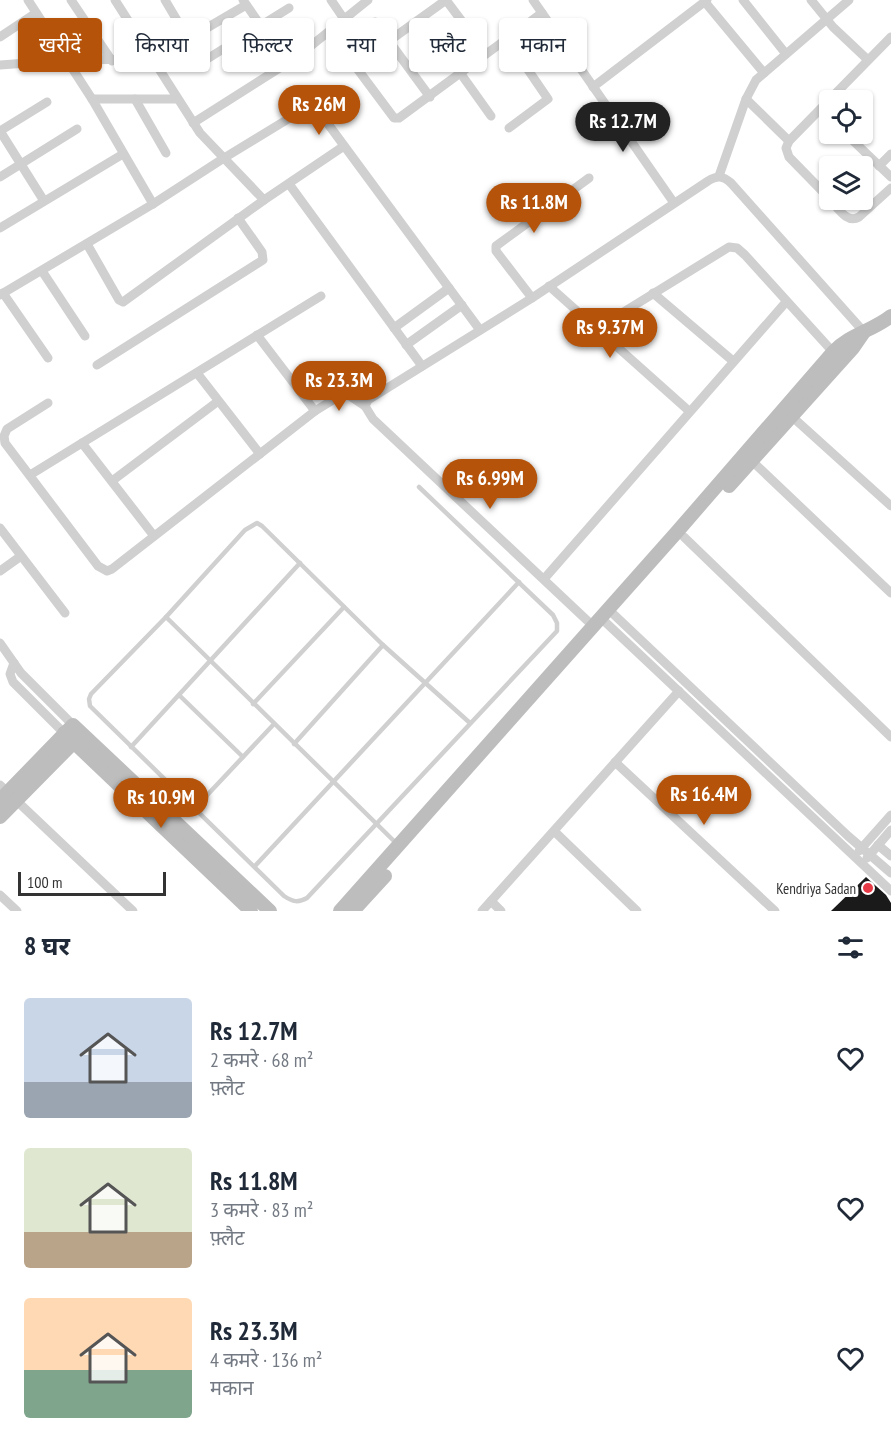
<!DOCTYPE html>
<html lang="hi">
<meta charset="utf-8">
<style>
body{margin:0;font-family:"PT Sans Narrow","Noto Sans Devanagari",sans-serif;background:#f6f6f7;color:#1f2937;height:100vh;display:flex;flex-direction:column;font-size:22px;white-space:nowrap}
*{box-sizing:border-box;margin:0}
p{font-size:20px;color:#747a83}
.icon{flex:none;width:33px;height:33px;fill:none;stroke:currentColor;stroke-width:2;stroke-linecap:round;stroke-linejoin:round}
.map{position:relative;height:911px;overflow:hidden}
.details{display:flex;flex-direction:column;background:#fff;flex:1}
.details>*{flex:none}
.guide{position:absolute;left:18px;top:18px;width:855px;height:54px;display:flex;gap:12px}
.controls{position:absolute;left:819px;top:90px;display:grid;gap:12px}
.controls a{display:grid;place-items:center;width:54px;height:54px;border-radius:6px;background:#fff;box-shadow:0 2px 4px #0004;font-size:30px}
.scale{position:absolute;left:18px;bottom:15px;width:148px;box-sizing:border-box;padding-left:6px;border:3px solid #333;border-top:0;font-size:16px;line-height:21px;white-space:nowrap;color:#333;-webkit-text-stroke:4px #fff;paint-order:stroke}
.price{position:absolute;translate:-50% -51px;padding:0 14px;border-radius:21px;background:#b45309;color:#fff;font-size:20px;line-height:39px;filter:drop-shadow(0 2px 3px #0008)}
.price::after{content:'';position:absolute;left:50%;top:36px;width:18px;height:14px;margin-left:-9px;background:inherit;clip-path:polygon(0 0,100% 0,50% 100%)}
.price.active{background:#222;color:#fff}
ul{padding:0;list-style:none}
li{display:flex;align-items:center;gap:18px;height:150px;padding:0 24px}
li span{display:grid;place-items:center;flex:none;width:168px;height:120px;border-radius:6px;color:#555}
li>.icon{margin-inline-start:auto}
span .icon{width:72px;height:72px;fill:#fffc;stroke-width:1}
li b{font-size:26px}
h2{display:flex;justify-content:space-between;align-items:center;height:72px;padding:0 24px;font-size:26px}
.chip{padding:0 21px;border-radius:6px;background:#fff;box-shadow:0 2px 4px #0004;font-size:21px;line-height:54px}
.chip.active{background:#b45309;color:#fff}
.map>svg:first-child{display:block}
.building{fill:#1a1a1a}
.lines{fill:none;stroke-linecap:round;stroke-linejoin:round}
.lane{stroke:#d0d0d0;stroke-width:4.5}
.street{stroke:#d0d0d0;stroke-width:9}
.secondary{stroke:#bdbdbd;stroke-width:14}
.poi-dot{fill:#e63946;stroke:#fff;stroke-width:2}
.labels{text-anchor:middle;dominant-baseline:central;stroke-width:6;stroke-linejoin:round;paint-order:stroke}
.poi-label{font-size:15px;fill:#333;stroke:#fff;text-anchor:end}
</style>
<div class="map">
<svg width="891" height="911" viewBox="0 0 891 911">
<rect width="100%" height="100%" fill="#fff"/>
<polygon class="building" points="866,877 886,895 891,903 891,911 831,911"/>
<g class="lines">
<g class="lane">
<path d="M166,617L91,694L89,699L90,706L284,896C293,902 298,903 307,898L557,631V623L553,615L419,487"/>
<polyline points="179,695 243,757"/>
<polyline points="253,704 344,607"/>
<polyline points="294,744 383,645"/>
<polyline points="131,747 300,563"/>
<polyline points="195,808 274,724"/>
<polyline points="396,843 166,617 245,530 257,523 262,526 383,645 470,723"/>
<polyline points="255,866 519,582"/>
</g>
<g class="street">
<polyline points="28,0 92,99 153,204"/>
<polyline points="71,0 112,61"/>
<polyline points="115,0 200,133 264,200 344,146"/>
<polyline points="165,0 197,54 203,60 207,59 289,8"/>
<polyline points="243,0 261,26"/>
<polyline points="331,0 344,19"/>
<polyline points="446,0 461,20"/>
<polyline points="533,0 674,203"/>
<polyline points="743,0 786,54"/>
<polyline points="811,0 833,27 868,60"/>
<polyline points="705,2 764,73"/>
<polyline points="375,22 430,97"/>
<polyline points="0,37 36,13"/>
<polyline points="188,39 246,5"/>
<polyline points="507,39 548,99 509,128"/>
<polyline points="389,41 446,0"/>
<polyline points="344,51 394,118 399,118 542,13"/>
<polyline points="0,65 67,60 152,59"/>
<polyline points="461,74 491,116"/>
<polyline points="593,87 707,0"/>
<polyline points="92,99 177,99"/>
<polyline points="135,99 166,153"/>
<polyline points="746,99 789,141"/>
<polyline points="821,109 830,118"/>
<polyline points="193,123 297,57 368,0"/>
<polyline points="0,131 44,201"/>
<polyline points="0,131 47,102"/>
<polyline points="846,134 891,177"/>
<polyline points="879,166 891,154"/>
<polyline points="719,176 746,99 756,80 849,0"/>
<polyline points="0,177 77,129"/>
<polyline points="289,184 422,366"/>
<polyline points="830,199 789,157 786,148 789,141 891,37"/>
<path d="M830,200C838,208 847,224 859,217L891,188"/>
<polyline points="0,228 123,154"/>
<polyline points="87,244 119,300 123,302 264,200"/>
<polyline points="42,271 85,336"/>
<polyline points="549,286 689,411"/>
<polyline points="3,293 48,358"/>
<polyline points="653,293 733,361"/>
<polyline points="0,295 153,204 224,158 311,105 317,109 480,330"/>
<polyline points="532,298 496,251 496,246 589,178"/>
<polyline points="394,328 449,288"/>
<polyline points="596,329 729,247 737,248 745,255 833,352"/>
<polyline points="406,345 462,305"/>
<polyline points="97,365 263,260 262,252 238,218"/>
<polyline points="197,373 260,454"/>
<polyline points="48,403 7,429 4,436 5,443 98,566 107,571 112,569 315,411 257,335"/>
<polyline points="315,411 336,398 347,394 365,406"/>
<polyline points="788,413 891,506"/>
<polyline points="82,443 154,536"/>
<polyline points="752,461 891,593"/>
<polyline points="30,475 321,296"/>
<polyline points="112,481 217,402"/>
<polyline points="0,528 65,613"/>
<polyline points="684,537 891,737"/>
<polyline points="0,571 21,556"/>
<polyline points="544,579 786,302"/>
<polyline points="608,609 848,836 891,873"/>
<polyline points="601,618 891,891"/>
<path d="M593,626L373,419L365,406L368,400L532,298L708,181C718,175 723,176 731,183L864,332"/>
<polyline points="0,643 21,673 73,725"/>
<polyline points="14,663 10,674 13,682 64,733"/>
<polyline points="615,762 775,911"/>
<polyline points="0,785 133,911"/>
<polyline points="554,831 637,911"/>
<polyline points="878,845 891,856"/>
<polyline points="859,851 891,815"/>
<polyline points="867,858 891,830"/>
<polyline points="0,895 17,911"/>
<polyline points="491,901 501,911"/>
<polyline points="482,911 679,691"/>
</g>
<g class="secondary">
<polyline points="729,486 853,348 864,332"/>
<polyline points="64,733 251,911"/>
<polyline points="0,800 73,725 270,911"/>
<polyline points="0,817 79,737"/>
<path d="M340,911L676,533L833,352C850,334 872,331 891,316"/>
<polyline points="353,911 385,876"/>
</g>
</g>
<circle class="poi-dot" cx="868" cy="888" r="6"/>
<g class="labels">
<g class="poi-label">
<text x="856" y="888">Kendriya Sadan</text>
</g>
</g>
</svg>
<div class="controls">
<a><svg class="icon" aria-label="locate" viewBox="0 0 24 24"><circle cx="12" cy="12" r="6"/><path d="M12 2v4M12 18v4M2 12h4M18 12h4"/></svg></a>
<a><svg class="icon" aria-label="layers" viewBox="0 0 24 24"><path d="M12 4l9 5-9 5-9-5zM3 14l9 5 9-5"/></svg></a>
</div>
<div class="scale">100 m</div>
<b class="price" style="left:319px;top:136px">Rs 26M</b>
<b class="price active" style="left:623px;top:153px">Rs 12.7M</b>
<b class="price" style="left:534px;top:234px">Rs 11.8M</b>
<b class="price" style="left:610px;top:359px">Rs 9.37M</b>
<b class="price" style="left:339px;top:412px">Rs 23.3M</b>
<b class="price" style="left:490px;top:510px">Rs 6.99M</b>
<b class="price" style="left:704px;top:826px">Rs 16.4M</b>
<b class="price" style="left:161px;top:829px">Rs 10.9M</b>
<div class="guide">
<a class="chip active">खरीदें</a>
<a class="chip">किराया</a>
<a class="chip">फ़िल्टर</a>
<a class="chip">नया</a>
<a class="chip">फ़्लैट</a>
<a class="chip">मकान</a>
</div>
</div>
<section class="details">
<h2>8 घर<svg class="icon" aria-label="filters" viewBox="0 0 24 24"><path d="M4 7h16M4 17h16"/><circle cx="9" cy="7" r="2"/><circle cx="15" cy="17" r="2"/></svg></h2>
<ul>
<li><span style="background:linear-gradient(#c9d6e8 70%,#9aa5b1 0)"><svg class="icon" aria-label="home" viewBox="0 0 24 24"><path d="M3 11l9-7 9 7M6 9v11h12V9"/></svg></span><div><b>Rs 12.7M</b><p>2 कमरे · 68 m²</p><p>फ़्लैट</p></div><svg class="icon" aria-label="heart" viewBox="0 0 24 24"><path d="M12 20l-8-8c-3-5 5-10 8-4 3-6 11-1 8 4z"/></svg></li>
<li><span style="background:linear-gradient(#dfe7d0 70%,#b9a48a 0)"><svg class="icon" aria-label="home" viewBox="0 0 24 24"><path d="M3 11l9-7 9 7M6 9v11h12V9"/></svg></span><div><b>Rs 11.8M</b><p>3 कमरे · 83 m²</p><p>फ़्लैट</p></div><svg class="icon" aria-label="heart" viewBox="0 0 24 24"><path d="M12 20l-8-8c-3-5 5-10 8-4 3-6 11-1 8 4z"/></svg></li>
<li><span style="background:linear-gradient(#ffd9b3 60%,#7fa58c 0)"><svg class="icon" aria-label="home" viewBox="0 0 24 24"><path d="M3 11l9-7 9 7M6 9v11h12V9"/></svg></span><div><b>Rs 23.3M</b><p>4 कमरे · 136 m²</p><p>मकान</p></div><svg class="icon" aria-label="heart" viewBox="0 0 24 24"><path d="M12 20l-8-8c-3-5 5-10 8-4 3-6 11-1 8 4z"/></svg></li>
</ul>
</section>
